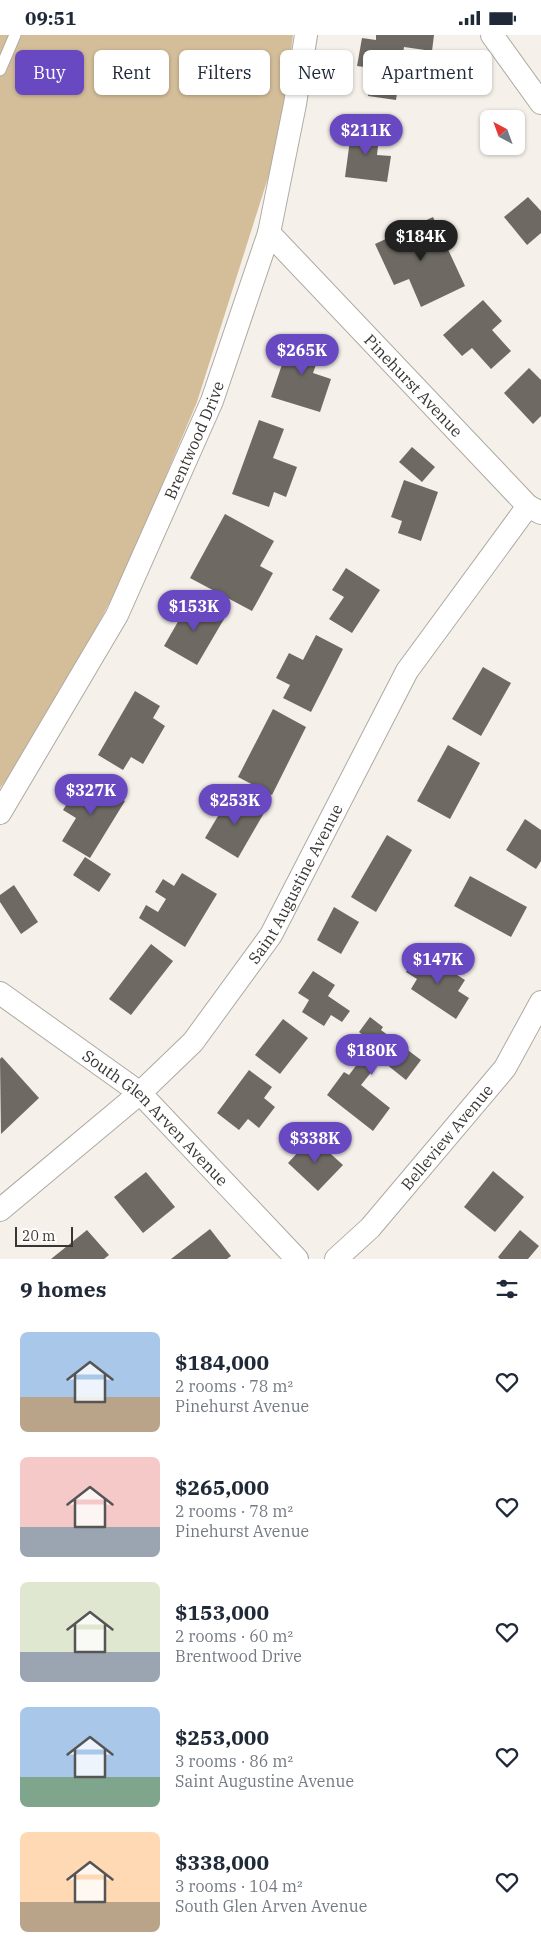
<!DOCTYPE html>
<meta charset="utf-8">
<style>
body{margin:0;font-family:"IBM Plex Serif",serif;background:#f6f6f7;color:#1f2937;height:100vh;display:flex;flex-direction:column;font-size:19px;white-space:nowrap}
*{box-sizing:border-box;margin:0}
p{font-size:16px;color:#747a83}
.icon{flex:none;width:28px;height:28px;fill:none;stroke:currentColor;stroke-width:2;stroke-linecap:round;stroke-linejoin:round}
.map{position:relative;height:1224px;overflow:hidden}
.side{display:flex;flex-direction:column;background:#fff;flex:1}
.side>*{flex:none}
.top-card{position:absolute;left:15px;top:15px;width:511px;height:45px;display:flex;gap:10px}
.needle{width:32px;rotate:319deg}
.controls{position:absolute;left:480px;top:75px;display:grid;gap:10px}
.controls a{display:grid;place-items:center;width:45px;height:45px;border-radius:8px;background:#fff;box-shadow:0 1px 4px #0004;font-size:25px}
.scale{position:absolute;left:15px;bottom:12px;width:58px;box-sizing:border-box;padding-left:5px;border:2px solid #383633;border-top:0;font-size:14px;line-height:18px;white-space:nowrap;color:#383633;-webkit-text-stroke:4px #fffefc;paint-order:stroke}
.price{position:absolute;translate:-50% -42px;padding:0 11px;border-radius:18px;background:#6949c2;color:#fff;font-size:16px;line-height:32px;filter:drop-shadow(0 1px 2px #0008)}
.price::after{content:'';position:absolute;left:50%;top:30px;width:15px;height:11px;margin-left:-8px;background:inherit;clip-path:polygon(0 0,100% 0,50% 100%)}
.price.selected{background:#222;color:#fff}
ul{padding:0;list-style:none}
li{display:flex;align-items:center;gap:15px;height:125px;padding:0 20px}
li span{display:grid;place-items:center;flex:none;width:140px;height:100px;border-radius:8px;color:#555}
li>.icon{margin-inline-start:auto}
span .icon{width:60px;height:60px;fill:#fffc;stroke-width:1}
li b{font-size:21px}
h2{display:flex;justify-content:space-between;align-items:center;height:60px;padding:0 20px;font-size:21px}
.tag{padding:0 18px;border-radius:8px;background:#fff;box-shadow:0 1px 4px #0004;font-size:18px;line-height:45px}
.tag.selected{background:#6949c2;color:#fff}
.status{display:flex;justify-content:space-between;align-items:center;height:35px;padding:0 25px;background:#fff;direction:ltr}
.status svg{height:14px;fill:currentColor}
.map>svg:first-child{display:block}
.green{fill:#d4be9a}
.building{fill:#6e6a63}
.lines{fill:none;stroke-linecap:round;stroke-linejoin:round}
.service-casing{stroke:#aeaaa3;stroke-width:13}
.minor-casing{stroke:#aeaaa3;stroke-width:24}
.service{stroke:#fff;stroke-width:11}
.minor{stroke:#fff;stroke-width:22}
.labels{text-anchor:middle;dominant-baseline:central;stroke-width:5;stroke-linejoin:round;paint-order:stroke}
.street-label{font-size:16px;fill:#383633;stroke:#fffefc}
</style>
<div class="status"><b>09:51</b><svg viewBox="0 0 49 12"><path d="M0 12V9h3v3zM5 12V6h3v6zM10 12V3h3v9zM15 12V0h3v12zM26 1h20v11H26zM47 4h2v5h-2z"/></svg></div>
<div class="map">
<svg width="541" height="1224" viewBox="0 0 541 1224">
<rect width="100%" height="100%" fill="#f5f0e9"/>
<polygon class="green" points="0,0 293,0 279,108 197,367 124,540 39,702 0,753"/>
<g class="building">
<polygon points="376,0 434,0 432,16 404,12 396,65 368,61 372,33 357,31 362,3 376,5"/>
<polygon points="352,90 380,93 377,120 391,121 387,147 345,142"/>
<polygon points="528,162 541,176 541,198 527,210 504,182"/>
<polygon points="433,182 465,251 421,272 409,244 394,250 375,209"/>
<polygon points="483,265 502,286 492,295 511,316 491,334 472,313 462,321 443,300"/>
<polygon points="292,300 323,310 313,338 331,344 320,377 271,362"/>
<polygon points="529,333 541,345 541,381 533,389 504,358"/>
<polygon points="259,385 284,394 273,423 297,432 286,462 274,457 269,472 232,459"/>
<polygon points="412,412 435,432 422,447 399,427"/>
<polygon points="404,445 438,457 421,506 398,498 402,486 391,482"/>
<polygon points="225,479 274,506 260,531 273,538 252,576 190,543"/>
<polygon points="346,533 380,555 352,598 329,584 344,562 332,555"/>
<polygon points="191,564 224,584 197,630 164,611"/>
<polygon points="316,600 343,614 311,677 283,663 290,650 276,643 289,618 303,625"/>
<polygon points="483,632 511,648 481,701 452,684"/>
<polygon points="135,656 160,671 153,683 165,691 143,729 131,722 123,735 98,720"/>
<polygon points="273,674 306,692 272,760 238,742"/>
<polygon points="448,710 480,728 450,784 417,766"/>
<polygon points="84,741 125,766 90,823 62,806 76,783 63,775"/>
<polygon points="231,759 264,778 238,823 205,803"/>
<polygon points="525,784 541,795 541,826 536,834 506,815"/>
<polygon points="387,800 412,815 376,877 351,862"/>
<polygon points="85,822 111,839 99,857 73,840"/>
<polygon points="182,838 217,859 185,912 139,883 146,870 158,877 166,864 155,857 163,844 174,851"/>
<polygon points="470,841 527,872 511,902 454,871"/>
<polygon points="14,850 38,887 21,899 0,867 0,860"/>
<polygon points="334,872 359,887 341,919 317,905"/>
<polygon points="151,909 173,926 131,980 109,964"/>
<polygon points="420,916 465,945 458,956 469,963 456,984 411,954 417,944 406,937"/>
<polygon points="313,936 335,950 328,961 350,976 342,987 331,980 324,991 302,977 309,965 298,958"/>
<polygon points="370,982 383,992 381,995 421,1025 406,1045 381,1025 361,1050 390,1073 373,1096 327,1060 344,1037 349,1040 373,1008 359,997"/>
<polygon points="283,984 308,1003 280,1039 255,1020"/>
<polygon points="2,1022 39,1063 1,1099 0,1024"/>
<polygon points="249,1035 272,1052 264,1063 275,1072 259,1093 248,1084 239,1095 217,1078"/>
<polygon points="312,1102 343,1130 318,1156 288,1128"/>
<polygon points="493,1136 524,1162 495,1197 464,1172"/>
<polygon points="146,1137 175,1172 143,1198 114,1162"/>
<polygon points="210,1194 231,1221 227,1224 171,1224"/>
<polygon points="87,1195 109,1220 104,1224 51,1224"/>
<polygon points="520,1195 539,1211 528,1224 500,1224 498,1222"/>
</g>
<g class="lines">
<g class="service-casing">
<polyline id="service" points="0,35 15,0"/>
</g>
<g class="minor-casing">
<g id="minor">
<polyline points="492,0 541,68"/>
<path id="s1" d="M269,198L528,471L541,478"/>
<path id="s2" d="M0,778L117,580L212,366L269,198L295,69L306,0"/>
<path id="s3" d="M0,958L140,1058L297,1224"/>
<path id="s4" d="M0,1175L140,1058L193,1007L271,900L407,636L528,471"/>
<path id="s5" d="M336,1224L370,1193L505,1033L541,967"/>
</g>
</g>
<use href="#service" class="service"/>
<use href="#minor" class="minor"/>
</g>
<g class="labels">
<g class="street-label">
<text stroke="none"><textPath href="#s1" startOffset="210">Pinehurst Avenue</textPath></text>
<text stroke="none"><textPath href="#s2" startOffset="421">Brentwood Drive</textPath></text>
<text stroke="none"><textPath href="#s4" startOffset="445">Saint Augustine Avenue</textPath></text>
<text stroke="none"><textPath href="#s3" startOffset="200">South Glen Arven Avenue</textPath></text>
<text stroke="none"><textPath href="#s5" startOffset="165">Belleview Avenue</textPath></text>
</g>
</g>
</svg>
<div class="controls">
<a><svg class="needle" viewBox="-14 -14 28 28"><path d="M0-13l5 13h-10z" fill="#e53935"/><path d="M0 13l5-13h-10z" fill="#747a83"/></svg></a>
</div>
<div class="scale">20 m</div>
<b class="price" style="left:366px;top:121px">$211K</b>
<b class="price selected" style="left:421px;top:227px">$184K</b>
<b class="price" style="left:302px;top:341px">$265K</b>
<b class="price" style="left:194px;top:597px">$153K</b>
<b class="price" style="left:91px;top:781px">$327K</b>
<b class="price" style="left:235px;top:791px">$253K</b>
<b class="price" style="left:438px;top:950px">$147K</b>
<b class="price" style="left:372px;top:1041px">$180K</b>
<b class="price" style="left:315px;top:1129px">$338K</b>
<div class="top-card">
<a class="tag selected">Buy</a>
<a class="tag">Rent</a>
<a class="tag">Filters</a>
<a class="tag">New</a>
<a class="tag">Apartment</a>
</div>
</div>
<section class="side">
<h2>9 homes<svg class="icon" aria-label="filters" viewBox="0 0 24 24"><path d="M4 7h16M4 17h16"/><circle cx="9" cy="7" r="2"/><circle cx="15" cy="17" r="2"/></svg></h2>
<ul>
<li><span style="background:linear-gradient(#a9c7e8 65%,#b9a48a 0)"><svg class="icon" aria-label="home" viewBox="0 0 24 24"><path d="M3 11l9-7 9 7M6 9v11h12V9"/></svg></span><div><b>$184,000</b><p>2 rooms · 78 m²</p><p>Pinehurst Avenue</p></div><svg class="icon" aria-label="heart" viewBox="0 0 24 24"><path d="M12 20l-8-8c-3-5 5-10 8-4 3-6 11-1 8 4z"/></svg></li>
<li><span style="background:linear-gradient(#f6c9c9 70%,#9aa5b1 0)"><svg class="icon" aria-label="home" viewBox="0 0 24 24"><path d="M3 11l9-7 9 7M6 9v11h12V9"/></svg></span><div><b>$265,000</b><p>2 rooms · 78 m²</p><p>Pinehurst Avenue</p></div><svg class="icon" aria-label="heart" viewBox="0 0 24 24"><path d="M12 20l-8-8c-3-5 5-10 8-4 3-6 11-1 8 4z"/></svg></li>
<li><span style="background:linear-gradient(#dfe7d0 70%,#9aa5b1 0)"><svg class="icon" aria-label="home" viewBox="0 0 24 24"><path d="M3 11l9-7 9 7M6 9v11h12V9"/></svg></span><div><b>$153,000</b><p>2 rooms · 60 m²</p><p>Brentwood Drive</p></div><svg class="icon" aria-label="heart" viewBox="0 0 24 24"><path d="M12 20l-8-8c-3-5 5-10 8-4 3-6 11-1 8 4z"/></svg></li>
<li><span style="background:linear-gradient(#a9c7e8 70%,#7fa58c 0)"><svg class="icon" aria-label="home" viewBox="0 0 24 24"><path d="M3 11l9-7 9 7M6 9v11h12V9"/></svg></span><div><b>$253,000</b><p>3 rooms · 86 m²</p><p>Saint Augustine Avenue</p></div><svg class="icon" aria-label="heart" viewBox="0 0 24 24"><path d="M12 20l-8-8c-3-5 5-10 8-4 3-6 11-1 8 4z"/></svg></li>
<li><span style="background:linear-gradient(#ffd9b3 70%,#b9a48a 0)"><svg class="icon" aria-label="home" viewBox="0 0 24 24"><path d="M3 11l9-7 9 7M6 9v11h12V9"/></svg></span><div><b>$338,000</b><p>3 rooms · 104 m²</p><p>South Glen Arven Avenue</p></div><svg class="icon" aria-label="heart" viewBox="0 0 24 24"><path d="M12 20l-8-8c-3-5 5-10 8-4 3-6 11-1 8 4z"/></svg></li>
</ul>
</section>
